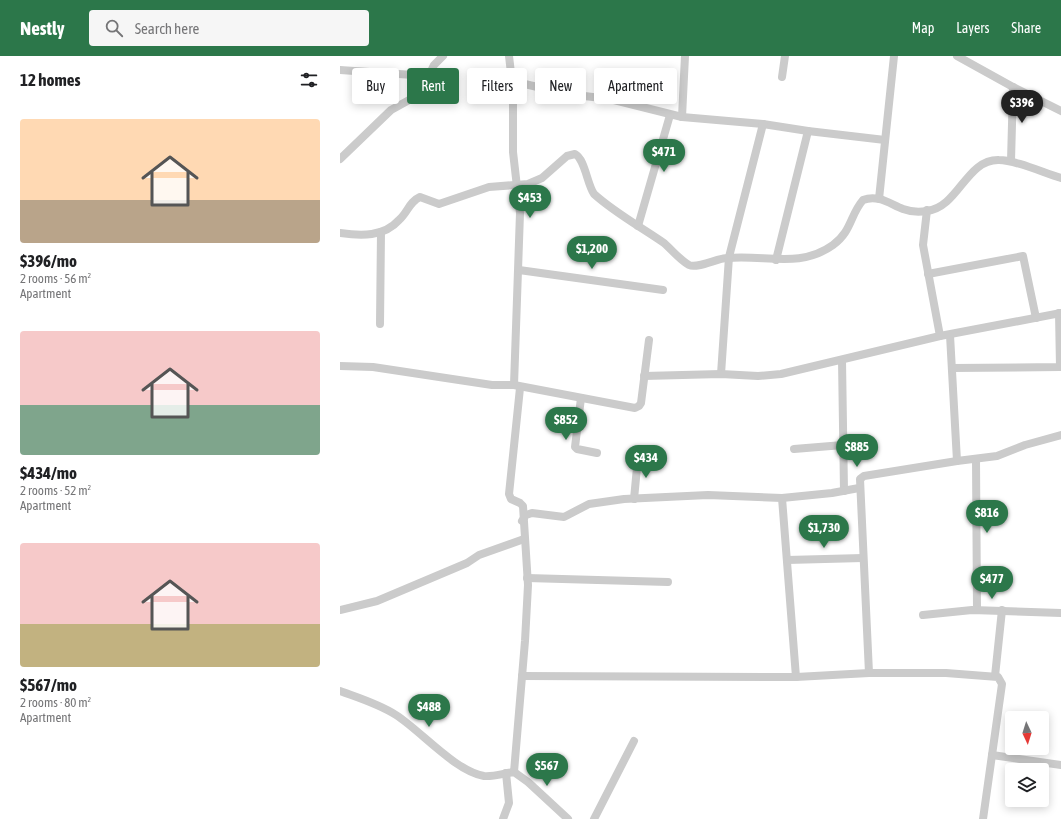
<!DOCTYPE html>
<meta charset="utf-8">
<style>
body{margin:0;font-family:"Asap Condensed",sans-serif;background:#f6f6f6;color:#202124;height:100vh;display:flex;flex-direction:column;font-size:15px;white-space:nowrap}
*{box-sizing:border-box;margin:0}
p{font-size:13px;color:#757577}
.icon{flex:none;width:22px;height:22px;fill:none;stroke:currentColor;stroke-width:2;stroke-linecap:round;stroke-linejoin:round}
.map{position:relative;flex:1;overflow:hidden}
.details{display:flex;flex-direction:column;background:#fff;width:340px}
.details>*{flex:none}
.top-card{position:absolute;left:12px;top:12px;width:380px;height:36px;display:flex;gap:8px}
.needle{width:26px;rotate:176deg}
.buttons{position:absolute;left:665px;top:655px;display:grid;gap:8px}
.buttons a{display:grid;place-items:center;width:44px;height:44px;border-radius:4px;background:#fff;box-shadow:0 2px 10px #0003;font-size:20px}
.price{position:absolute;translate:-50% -34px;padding:0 9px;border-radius:14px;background:#2c774a;color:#fff;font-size:13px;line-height:26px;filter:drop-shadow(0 1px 2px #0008)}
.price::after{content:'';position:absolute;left:50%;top:24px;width:12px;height:9px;margin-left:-6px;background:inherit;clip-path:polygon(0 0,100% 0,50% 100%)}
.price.current{background:#222;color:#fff}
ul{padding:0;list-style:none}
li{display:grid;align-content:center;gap:8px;height:212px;padding:0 20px}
li span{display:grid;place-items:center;height:124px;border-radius:4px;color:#555}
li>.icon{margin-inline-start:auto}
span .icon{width:72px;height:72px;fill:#fffc;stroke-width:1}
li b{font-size:17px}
h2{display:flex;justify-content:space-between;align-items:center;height:48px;padding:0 20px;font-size:17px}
.tag{padding:0 14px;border-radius:4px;background:#fff;box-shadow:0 2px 10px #0003;font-size:14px;line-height:36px}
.tag.current{background:#2c774a;color:#fff}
header{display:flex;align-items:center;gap:24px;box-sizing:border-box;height:56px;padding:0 20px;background:#2c774a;color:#fff}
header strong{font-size:19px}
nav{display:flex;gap:22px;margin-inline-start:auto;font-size:14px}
.search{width:280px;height:36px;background:#f6f6f6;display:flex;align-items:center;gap:10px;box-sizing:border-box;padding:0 14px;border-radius:4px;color:#757577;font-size:15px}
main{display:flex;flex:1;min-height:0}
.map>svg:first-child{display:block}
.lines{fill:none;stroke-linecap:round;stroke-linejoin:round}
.minor{stroke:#cbcbcb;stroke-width:8}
</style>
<header>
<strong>Nestly</strong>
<div class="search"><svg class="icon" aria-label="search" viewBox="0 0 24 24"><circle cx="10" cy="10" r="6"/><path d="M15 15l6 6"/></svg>Search here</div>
<nav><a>Map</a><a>Layers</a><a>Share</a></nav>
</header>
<main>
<section class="details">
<h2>12 homes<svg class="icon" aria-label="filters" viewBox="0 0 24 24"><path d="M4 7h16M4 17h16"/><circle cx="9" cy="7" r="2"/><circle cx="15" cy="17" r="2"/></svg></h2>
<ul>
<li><span style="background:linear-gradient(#ffd9b3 65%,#b9a48a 0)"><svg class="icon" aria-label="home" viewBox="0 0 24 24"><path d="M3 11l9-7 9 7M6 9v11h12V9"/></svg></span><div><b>$396/mo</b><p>2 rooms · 56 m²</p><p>Apartment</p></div></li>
<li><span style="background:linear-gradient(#f6c9c9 60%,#7fa58c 0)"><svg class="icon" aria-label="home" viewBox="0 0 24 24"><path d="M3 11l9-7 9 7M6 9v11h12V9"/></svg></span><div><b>$434/mo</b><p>2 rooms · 52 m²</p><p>Apartment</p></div></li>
<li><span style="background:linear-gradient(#f6c9c9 65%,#c2b280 0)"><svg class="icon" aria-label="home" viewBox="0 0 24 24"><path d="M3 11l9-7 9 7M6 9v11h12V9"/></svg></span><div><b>$567/mo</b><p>2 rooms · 80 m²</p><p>Apartment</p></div></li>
</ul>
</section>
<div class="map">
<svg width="721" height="763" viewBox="0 0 721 763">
<rect width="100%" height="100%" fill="#fff"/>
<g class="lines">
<g class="minor">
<polyline points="169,0 173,34 173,96 180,157 174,329"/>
<polyline points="617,0 673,31 721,55"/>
<polyline points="0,14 88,20"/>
<polyline points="442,21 445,0"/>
<polyline points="172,25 227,38 270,43 342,61 423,68 468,75 545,84"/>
<polyline points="342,61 345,0"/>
<polyline points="0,103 51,54 80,38 94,9 103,0"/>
<polyline points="671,105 673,31"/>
<polyline points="539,143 554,0"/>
<polyline points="587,154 583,189 600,280"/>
<polyline points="298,170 330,59"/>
<path d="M0,177C21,180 44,181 59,164C68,156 69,146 80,141L99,148L149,131L188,128L202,122L227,100L235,98C245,103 247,128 254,138C275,157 301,171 324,187C332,194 340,204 349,209C357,213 378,202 387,202C424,198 460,213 493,189C512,175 510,159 523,144C538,138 550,148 563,153C571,156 581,156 587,155C619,151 626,103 659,104C676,104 704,117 721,122"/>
<polyline points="436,204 468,75"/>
<polyline points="179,214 323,234"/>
<polyline points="588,218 683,200 696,262"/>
<polyline points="40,268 41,176"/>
<polyline points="610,279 617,405"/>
<polyline points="502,304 504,435"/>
<polyline points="0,310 33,311 152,329 174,329 295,352 299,350 301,347 309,284"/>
<polyline points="612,312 720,311 719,257"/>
<polyline points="381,318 389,201 423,68"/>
<polyline points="304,320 381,318 418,320 441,318 600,280 721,257"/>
<polyline points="241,342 235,391 237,393 257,397"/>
<polyline points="454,393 503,389"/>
<polyline points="636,403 637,554"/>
<polyline points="442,442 456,621"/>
<polyline points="294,443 298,401"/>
<polyline points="182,465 186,459 192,457 224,461 249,448 284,443 368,439 442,442 492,437 519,432"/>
<polyline points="447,504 523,502"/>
<polyline points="187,522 328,526"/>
<polyline points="0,554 37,545 127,507 139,499 184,483"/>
<polyline points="583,559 632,554 721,557"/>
<polyline points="529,617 520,423 524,420 617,405 657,400 685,389 721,379"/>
<polyline points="182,620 456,621 529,617 606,617 658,621 662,628 643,763"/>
<polyline points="655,620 662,554"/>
<path d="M0,635C19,642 39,648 56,659C81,675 115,715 144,720C153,721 165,717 174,716L188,726L228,763"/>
<polyline points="652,699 721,709"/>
<polyline points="174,716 185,585 188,529 183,450 180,447 171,443 169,438 180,332"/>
<polyline points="163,763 169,747 166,717"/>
<polyline points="254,763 294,685"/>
</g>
</g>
</svg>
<div class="buttons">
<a><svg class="needle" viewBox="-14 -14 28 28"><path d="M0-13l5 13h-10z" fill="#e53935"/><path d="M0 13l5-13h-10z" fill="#757577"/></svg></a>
<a><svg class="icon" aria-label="layers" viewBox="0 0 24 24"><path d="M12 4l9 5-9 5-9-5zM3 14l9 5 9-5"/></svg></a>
</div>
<b class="price current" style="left:682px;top:68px">$396</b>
<b class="price" style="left:324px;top:117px">$471</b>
<b class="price" style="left:190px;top:163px">$453</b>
<b class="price" style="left:252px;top:214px">$1,200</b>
<b class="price" style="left:226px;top:385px">$852</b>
<b class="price" style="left:517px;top:412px">$885</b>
<b class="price" style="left:306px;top:423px">$434</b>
<b class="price" style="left:647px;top:478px">$816</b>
<b class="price" style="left:484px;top:493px">$1,730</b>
<b class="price" style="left:652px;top:544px">$477</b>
<b class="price" style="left:89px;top:672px">$488</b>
<b class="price" style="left:207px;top:731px">$567</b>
<div class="top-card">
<a class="tag">Buy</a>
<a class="tag current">Rent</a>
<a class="tag">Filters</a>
<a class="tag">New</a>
<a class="tag">Apartment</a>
</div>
</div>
</main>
